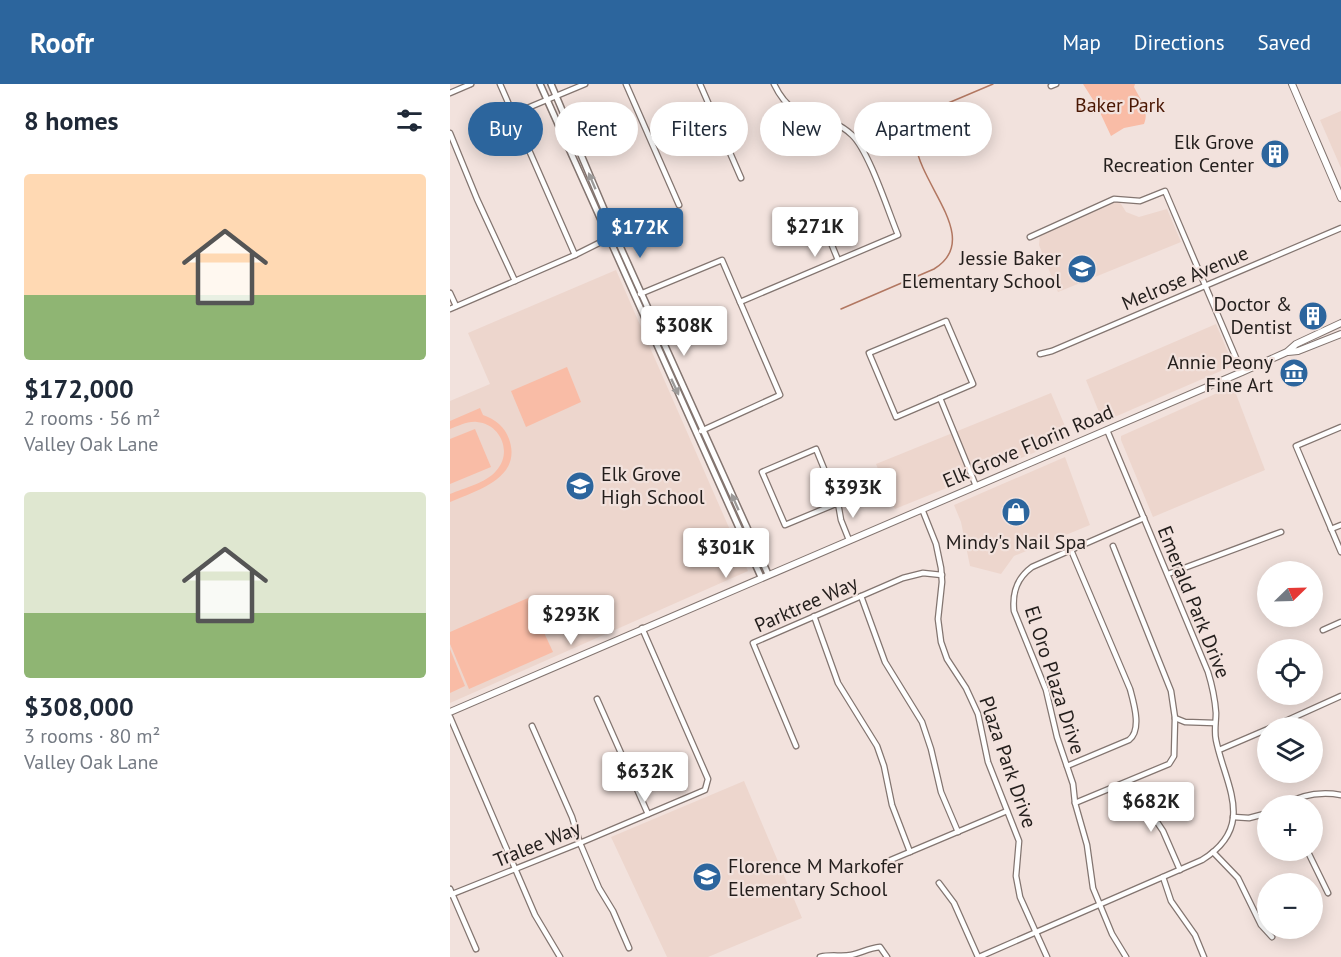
<!DOCTYPE html>
<meta charset="utf-8">
<style>
body{margin:0;font-family:"PT Sans",sans-serif;background:#f6f6f7;color:#1f2937;height:100vh;display:flex;flex-direction:column;font-size:22px;white-space:nowrap}
*{box-sizing:border-box;margin:0}
p{font-size:20px;color:#747a83}
.icon{flex:none;width:33px;height:33px;fill:none;stroke:currentColor;stroke-width:2;stroke-linecap:round;stroke-linejoin:round}
.map{position:relative;flex:1;overflow:hidden}
.details{display:flex;flex-direction:column;background:#fff;width:450px}
.details>*{flex:none}
.top-card{position:absolute;left:18px;top:18px;width:570px;height:54px;display:flex;gap:12px}
.needle{width:39px;rotate:67deg}
.tools{position:absolute;left:807px;top:477px;display:grid;gap:12px}
.tools a{display:grid;place-items:center;width:66px;height:66px;border-radius:50%;background:#fff;box-shadow:0 3px 15px #0003;font-size:30px}
.price{position:absolute;translate:-50% -51px;padding:0 14px;border-radius:6px;background:#fff;color:#222;font-size:20px;line-height:39px;filter:drop-shadow(0 2px 3px #0008)}
.price::after{content:'';position:absolute;left:50%;top:36px;width:18px;height:14px;margin-left:-9px;background:inherit;clip-path:polygon(0 0,100% 0,50% 100%)}
.price.on{background:#2c659d;color:#fff}
ul{padding:0;list-style:none}
li{display:grid;align-content:center;gap:12px;height:318px;padding:0 24px}
li span{display:grid;place-items:center;height:186px;border-radius:6px;color:#555}
li>.icon{margin-inline-start:auto}
span .icon{width:108px;height:108px;fill:#fffc;stroke-width:1}
li b{font-size:26px}
h2{display:flex;justify-content:space-between;align-items:center;height:72px;padding:0 24px;font-size:26px}
.chip{padding:0 21px;border-radius:27px;background:#fff;box-shadow:0 3px 15px #0003;font-size:21px;line-height:54px}
.chip.on{background:#2c659d;color:#fff}
header{display:flex;align-items:center;gap:36px;box-sizing:border-box;height:84px;padding:0 30px;background:#2c659d;color:#fff}
header strong{font-size:28px}
nav{display:flex;gap:33px;margin-inline-start:auto;font-size:21px}
main{display:flex;flex:1;min-height:0}
.map>svg:first-child{display:block}
.built{fill:#edd6cd}
.green{fill:#f9bca6}
.lines{fill:none;stroke-linecap:round;stroke-linejoin:round}
.stream{stroke:#b27761;stroke-width:1.5}
.minor-casing{stroke:#837570;stroke-width:7}
.tertiary-casing{stroke:#837570;stroke-width:8}
.secondary-casing{stroke:#837570;stroke-width:8}
.minor{stroke:#fff;stroke-width:4.5}
.tertiary{stroke:#fff;stroke-width:5}
.secondary{stroke:#fff;stroke-width:6}
.oneway{fill:#9c9a99}
.labels{text-anchor:middle;dominant-baseline:central;stroke-width:4.5;stroke-linejoin:round;paint-order:stroke}
.park-label{font-size:20px;fill:#4a1703;stroke:#f2e2dd}
.poi-label{font-size:20px;fill:#231e1c;stroke:#f2e2dd;text-anchor:end}
.street-label{font-size:20px;fill:#231e1c;stroke:#f2e2dd}
</style>
<header>
<strong>Roofr</strong>
<nav><a>Map</a><a>Directions</a><a>Saved</a></nav>
</header>
<main>
<section class="details">
<h2>8 homes<svg class="icon" aria-label="filters" viewBox="0 0 24 24"><path d="M4 7h16M4 17h16"/><circle cx="9" cy="7" r="2"/><circle cx="15" cy="17" r="2"/></svg></h2>
<ul>
<li><span style="background:linear-gradient(#ffd9b3 65%,#8fb573 0)"><svg class="icon" aria-label="home" viewBox="0 0 24 24"><path d="M3 11l9-7 9 7M6 9v11h12V9"/></svg></span><div><b>$172,000</b><p>2 rooms · 56 m²</p><p>Valley Oak Lane</p></div></li>
<li><span style="background:linear-gradient(#dfe7d0 65%,#8fb573 0)"><svg class="icon" aria-label="home" viewBox="0 0 24 24"><path d="M3 11l9-7 9 7M6 9v11h12V9"/></svg></span><div><b>$308,000</b><p>3 rooms · 80 m²</p><p>Valley Oak Lane</p></div></li>
</ul>
</section>
<div class="map">
<svg width="891" height="873" viewBox="0 0 891 873">
<rect width="100%" height="100%" fill="#f2e2dd"/>
<g class="built">
<polygon points="891,27 891,84 870,36"/>
<polygon points="668,115 676,128 689,133 717,125 731,158 608,208 589,161 590,150"/>
<polygon points="166,186 298,487 0,619 0,317 40,300 18,249"/>
<polygon points="766,240 782,278 780,283 653,338 636,296"/>
<polygon points="783,302 815,386 703,433 671,356 671,352"/>
<polygon points="601,309 620,354 445,425 426,380"/>
<polygon points="615,373 640,441 564,472 551,490 520,482 511,438 504,421"/>
<polygon points="294,697 352,834 258,873 217,873 161,753"/>
</g>
<g class="green">
<path d="M633,0H685L684,3C690,15 700,26 694,40L674,44L661,52L647,22Z"/>
<polygon points="117,283 131,318 76,343 61,307"/>
<path d="M30,324L33,331C45,335 55,343 59,355C73,394 26,407 0,418V410C14,404 36,399 46,387C63,369 51,340 27,338C17,337 9,342 0,345V337Z"/>
<polygon points="25,345 41,383 0,400 0,355"/>
<polygon points="78,514 103,568 19,605 0,560 0,548"/>
<polygon points="0,565 15,602 0,609"/>
</g>
<g class="lines">
<path class="stream" d="M391,225L484,185C548,146 420,66 484,25L543,0"/>
<g class="minor-casing">
<g id="minor">
<polyline points="50,0 125,171"/>
<polyline points="176,0 229,121"/>
<polyline points="250,0 291,94"/>
<polyline points="601,2 606,0"/>
<polyline points="0,9 21,0"/>
<polyline points="63,30 135,0"/>
<polyline points="0,49 27,115 65,197"/>
<polyline points="352,67 352,51 357,32"/>
<polyline points="366,140 379,154 388,176"/>
<polyline points="580,153 664,115 690,117 715,107 792,288"/>
<polyline points="0,209 6,222"/>
<polyline points="190,210 272,176 330,311 251,347"/>
<path d="M290,218L448,151C438,127 419,67 402,51C374,24 346,46 324,0"/>
<polyline points="0,225 125,171 165,151"/>
<polygon points="496,237 523,300 446,333 419,269"/>
<polyline points="590,270 602,267 891,144"/>
<polyline points="490,314 526,402"/>
<polyline points="891,343 846,362 891,468"/>
<polygon points="366,365 388,419 335,441 312,388"/>
<polyline points="388,419 391,436 399,456"/>
<polyline points="472,425 486,460 491,484 492,498 488,535 491,558 497,575 516,604 528,630 538,678 569,757 566,792 570,813 597,873"/>
<polyline points="881,445 891,441"/>
<polyline points="718,490 831,448"/>
<polyline points="411,512 435,578 472,638 481,665 491,708 508,748"/>
<polyline points="364,532 388,599 427,662 434,682 442,721 460,768"/>
<polyline points="873,546 891,538"/>
<polyline points="147,615 198,730"/>
<polyline points="0,633 85,831 110,873"/>
<polyline points="725,634 735,638 765,639"/>
<polyline points="82,642 122,733 130,759 149,804 163,827 179,864"/>
<polyline points="820,644 891,612"/>
<polyline points="346,662 303,559 453,494 473,489 492,491"/>
<polyline points="769,666 818,645"/>
<path d="M617,682L679,656C692,646 684,620 680,605L621,466"/>
<polyline points="695,708 699,726 713,747 730,786"/>
<polyline points="625,719 719,680 724,672 725,634 721,607 663,462"/>
<path d="M831,722C850,711 869,707 891,711"/>
<polyline points="783,733 799,734 818,729"/>
<polyline points="857,766 878,809"/>
<polyline points="763,768 788,794 811,841 822,853"/>
<polyline points="436,778 557,727"/>
<polyline points="713,793 721,817 745,851 754,873"/>
<polyline points="489,799 504,819 528,873"/>
<polyline points="0,805 26,865"/>
<polyline points="0,811 130,759 255,706 258,695 192,544"/>
<path d="M370,873C381,870 391,873 401,871C411,869 419,864 430,863L437,873"/>
<path d="M529,873L752,776C807,742 775,701 766,656C764,647 766,638 766,629C765,615 762,601 758,588L657,346"/>
<path d="M676,873L662,850L643,804L637,761L625,719L623,700L607,653L596,606L564,527C562,508 567,494 582,483L694,434"/>
</g>
</g>
<g class="tertiary-casing">
<g id="tertiary">
<polyline points="90,0 311,493"/>
<polyline points="101,0 165,151 318,490"/>
</g>
</g>
<g class="secondary-casing">
<g id="secondary">
<polyline points="842,0 891,114"/>
<polyline points="838,268 848,267 891,250"/>
<polyline points="0,628 792,288 837,268 846,260 891,239"/>
</g>
</g>
<use href="#minor" class="minor"/>
<use href="#tertiary" class="tertiary"/>
<use href="#secondary" class="secondary"/>
</g>
<defs><path id="oneway-solid" d="M-6-.8H1V-3.2L6.5 0L1 3.2V.8H-6Z" transform="scale(1.5)"/></defs>
<g class="oneway">
<use href="#oneway-solid" transform="translate(142 97) rotate(-113)"/>
<use href="#oneway-solid" transform="translate(225 303) rotate(65)"/>
<use href="#oneway-solid" transform="translate(285 418) rotate(-114)"/>
</g>
<defs>
<g id="building-disc" transform="scale(1.5)"><circle r="9.5" fill="#2c659d" stroke="#f2e2dd"/><path d="M-4-6H4V6H1V3H-1V6H-4ZM-2.5-4.3h1.7v1.8h-1.7ZM.8-4.3h1.7v1.8H.8ZM-2.5-1h1.7V.8h-1.7ZM.8-1h1.7V.8H.8Z" fill="#fff"/></g>
<g id="school-disc" transform="scale(1.5)"><circle r="9.5" fill="#2c659d" stroke="#f2e2dd"/><path d="M0-5L7-2L0 1L-7-2ZM-4 1L0 2.5L4 1V4Q0 6-4 4Z" fill="#fff"/></g>
<g id="museum-disc" transform="scale(1.5)"><circle r="9.5" fill="#2c659d" stroke="#f2e2dd"/><path d="M0-6L6-3V-2H-6V-3ZM-5-1h2V3h-2ZM-1-1h2V3h-2ZM3-1h2V3H3ZM-6 4H6V6H-6Z" fill="#fff"/></g>
<g id="shop-disc" transform="scale(1.5)"><circle r="9.5" fill="#2c659d" stroke="#f2e2dd"/><path d="M-5-2.5h2.3a2.7 3.5 0 0 1 5.4 0H5L5.5 6h-11ZM-1.5-2.5h3a1.5 2.3 0 0 0-3 0Z" fill="#fff"/></g>
</defs>
<g fill-rule="evenodd">
<use href="#building-disc" x="825" y="70"/>
<use href="#school-disc" x="632" y="185"/>
<use href="#building-disc" x="863" y="232"/>
<use href="#museum-disc" x="844" y="289"/>
<use href="#school-disc" x="130" y="402"/>
<use href="#shop-disc" x="566" y="428"/>
<use href="#school-disc" x="257" y="793"/>
</g>
<g class="labels">
<g class="park-label">
<text x="670" y="21">Baker Park</text>
</g>
<g class="poi-label">
<text x="804" y="58">Elk Grove<tspan x="804" dy="23">Recreation Center</tspan></text>
<text x="611" y="174">Jessie Baker<tspan x="611" dy="23">Elementary School</tspan></text>
<text x="842" y="220">Doctor &amp;<tspan x="842" dy="23">Dentist</tspan></text>
<text x="823" y="278">Annie Peony<tspan x="823" dy="23">Fine Art</tspan></text>
<text x="151" y="390" text-anchor="start">Elk Grove<tspan x="151" dy="23">High School</tspan></text>
<text x="566" y="458" text-anchor="middle">Mindy's Nail Spa</text>
<text x="278" y="782" text-anchor="start">Florence M Markofer<tspan x="278" dy="23">Elementary School</tspan></text>
</g>
<g class="street-label">
<text transform="translate(735 194) rotate(-23)">Melrose Avenue</text>
<text transform="translate(578 362) rotate(-23)">Elk Grove Florin Road</text>
<text transform="translate(744 518) rotate(68)">Emerald Park Drive</text>
<text transform="translate(356 520) rotate(-24)">Parktree Way</text>
<text transform="translate(605 596) rotate(72)">El Oro Plaza Drive</text>
<text transform="translate(558 678) rotate(71)">Plaza Park Drive</text>
<text transform="translate(87 760) rotate(-22)">Tralee Way</text>
</g>
</g>
</svg>
<div class="tools">
<a><svg class="needle" viewBox="-14 -14 28 28"><path d="M0-13l5 13h-10z" fill="#e53935"/><path d="M0 13l5-13h-10z" fill="#747a83"/></svg></a>
<a><svg class="icon" aria-label="locate" viewBox="0 0 24 24"><circle cx="12" cy="12" r="6"/><path d="M12 2v4M12 18v4M2 12h4M18 12h4"/></svg></a>
<a><svg class="icon" aria-label="layers" viewBox="0 0 24 24"><path d="M12 4l9 5-9 5-9-5zM3 14l9 5 9-5"/></svg></a>
<a>+</a>
<a>−</a>
</div>
<b class="price" style="left:365px;top:174px">$271K</b>
<b class="price on" style="left:190px;top:175px">$172K</b>
<b class="price" style="left:234px;top:273px">$308K</b>
<b class="price" style="left:403px;top:435px">$393K</b>
<b class="price" style="left:276px;top:495px">$301K</b>
<b class="price" style="left:121px;top:562px">$293K</b>
<b class="price" style="left:195px;top:719px">$632K</b>
<b class="price" style="left:701px;top:749px">$682K</b>
<div class="top-card">
<a class="chip on">Buy</a>
<a class="chip">Rent</a>
<a class="chip">Filters</a>
<a class="chip">New</a>
<a class="chip">Apartment</a>
</div>
</div>
</main>
